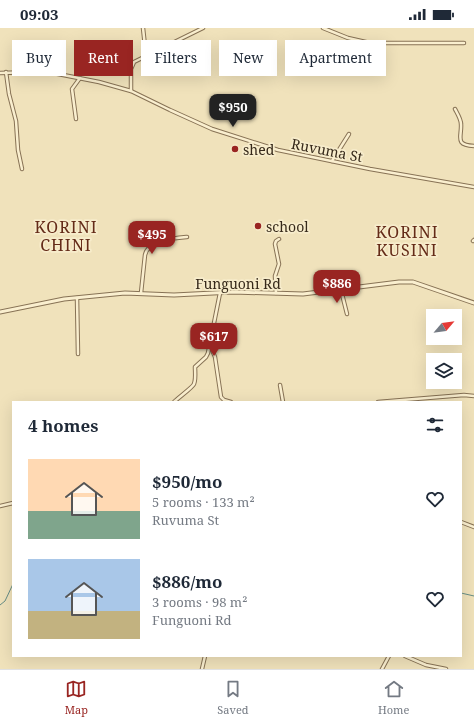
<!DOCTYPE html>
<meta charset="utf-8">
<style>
body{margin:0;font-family:"Noto Serif",serif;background:#f2f2f3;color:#1f2937;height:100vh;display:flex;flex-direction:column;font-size:15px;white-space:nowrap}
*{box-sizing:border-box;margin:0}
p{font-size:13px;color:#747a83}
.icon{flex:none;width:22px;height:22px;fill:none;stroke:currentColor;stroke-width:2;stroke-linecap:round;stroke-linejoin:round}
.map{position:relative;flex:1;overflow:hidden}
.sheet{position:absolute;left:12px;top:373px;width:450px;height:256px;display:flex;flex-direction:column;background:#fff;border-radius:0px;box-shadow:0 4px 16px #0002}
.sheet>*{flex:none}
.banner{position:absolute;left:12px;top:12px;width:450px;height:36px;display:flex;gap:8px}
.needle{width:26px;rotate:61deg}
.fabs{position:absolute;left:426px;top:281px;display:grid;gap:8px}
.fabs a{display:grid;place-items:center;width:36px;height:36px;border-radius:0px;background:#fff;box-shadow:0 4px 16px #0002;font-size:20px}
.price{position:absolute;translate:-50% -34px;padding:0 9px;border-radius:8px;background:#992522;color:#fff;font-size:13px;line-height:26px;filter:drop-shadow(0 1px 2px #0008)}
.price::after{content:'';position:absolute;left:50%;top:24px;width:12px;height:9px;margin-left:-6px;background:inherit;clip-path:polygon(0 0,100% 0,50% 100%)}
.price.selected{background:#222;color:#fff}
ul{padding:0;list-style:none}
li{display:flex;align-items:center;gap:12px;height:100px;padding:0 16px}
li span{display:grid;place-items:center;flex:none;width:112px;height:80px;border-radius:0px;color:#555}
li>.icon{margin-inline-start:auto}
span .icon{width:48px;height:48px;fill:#fffc;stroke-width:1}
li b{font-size:17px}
h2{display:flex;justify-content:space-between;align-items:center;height:48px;padding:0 16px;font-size:17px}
.chip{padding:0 14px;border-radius:0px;background:#fff;box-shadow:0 4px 16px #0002;font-size:14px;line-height:36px}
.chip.selected{background:#992522;color:#fff}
.status{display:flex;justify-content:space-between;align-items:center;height:28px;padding:0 20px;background:#fff;direction:ltr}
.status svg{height:11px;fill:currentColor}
.dock{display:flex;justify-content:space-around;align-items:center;height:56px;border-top:1px solid #e0e1e3;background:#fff;font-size:11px;color:#747a83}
.dock a{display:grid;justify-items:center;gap:2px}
.dock .selected{color:#992522}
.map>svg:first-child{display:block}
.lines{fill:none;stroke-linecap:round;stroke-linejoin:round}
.stream{stroke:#678e86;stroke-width:1}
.minor-casing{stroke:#877255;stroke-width:4.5}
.tertiary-casing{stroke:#877255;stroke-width:5}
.minor{stroke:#faefcf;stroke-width:2.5}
.tertiary{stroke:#faefcf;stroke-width:3}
.poi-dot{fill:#992522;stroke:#f7eccb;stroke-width:1.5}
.labels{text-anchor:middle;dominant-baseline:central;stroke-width:3.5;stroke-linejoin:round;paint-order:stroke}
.poi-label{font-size:14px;fill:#36291a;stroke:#f7eccb;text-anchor:start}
.street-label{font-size:14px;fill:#36291a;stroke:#f7eccb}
.quarter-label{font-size:16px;letter-spacing:1px;fill:#642b18;stroke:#f7eccb}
</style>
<div class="status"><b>09:03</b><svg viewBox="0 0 49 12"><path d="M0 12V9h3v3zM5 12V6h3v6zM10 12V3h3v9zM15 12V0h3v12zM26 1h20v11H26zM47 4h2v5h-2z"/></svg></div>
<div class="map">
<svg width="474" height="641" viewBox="0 0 474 641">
<rect width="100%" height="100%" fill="#f0e2bb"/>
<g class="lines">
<g class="stream">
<polyline points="461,565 474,568"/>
<polyline points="0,577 5,573 13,556"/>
</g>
<g class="minor-casing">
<g id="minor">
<polyline points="143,0 146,27"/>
<polyline points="323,0 348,10 370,15 464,15"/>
<polyline points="6,44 9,66 16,93 18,122 22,141"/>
<polyline points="0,45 37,44 53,45 99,54 131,63 170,82 212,101 278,122 370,141 474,159"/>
<polyline points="131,63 131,41 134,34 203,0"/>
<path d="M455,81C457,85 461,91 461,96C462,109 454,117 474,118"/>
<polyline points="76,91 72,61 80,50"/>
<polyline points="332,133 349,106"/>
<polyline points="473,213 474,212"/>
<polyline points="341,262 347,286"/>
<path d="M141,265L145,227C148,212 175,210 187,209"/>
<polyline points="276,265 275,248 279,236 275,216 276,213 279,211"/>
<polyline points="77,270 78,326"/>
<polyline points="210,317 215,329 221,369 224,372 231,374"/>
<polyline points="280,357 283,374"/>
<path d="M174,374C178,370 193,359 194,356C196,351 195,344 195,339L206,329L208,325L220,265"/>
<polyline points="378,374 464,367 474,368"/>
<polyline points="0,478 13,475"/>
<polyline points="461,494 474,499"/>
<polyline points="405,628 426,637 446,641"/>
<polyline points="202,641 205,628"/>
<polyline points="382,641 389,628"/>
</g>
</g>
<g class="tertiary-casing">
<polyline id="tertiary" points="0,284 64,271 125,265 174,267 233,264 303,266 399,254 413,254 474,275"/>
</g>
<use href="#minor" class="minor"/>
<use href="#tertiary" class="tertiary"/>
</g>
<g class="poi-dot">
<circle cx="235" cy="121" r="4"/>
<circle cx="258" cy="198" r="4"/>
</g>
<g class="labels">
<g class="poi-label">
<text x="243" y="121">shed</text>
<text x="266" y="198">school</text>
</g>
<g class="street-label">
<text transform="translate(327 122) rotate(11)">Ruvuma St</text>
<text x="238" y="255">Funguoni Rd</text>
</g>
<g class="quarter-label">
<text x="66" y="199">KORINI<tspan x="66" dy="18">CHINI</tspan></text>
<text x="407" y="204">KORINI<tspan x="407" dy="18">KUSINI</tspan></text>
</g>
</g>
</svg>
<div class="fabs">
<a><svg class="needle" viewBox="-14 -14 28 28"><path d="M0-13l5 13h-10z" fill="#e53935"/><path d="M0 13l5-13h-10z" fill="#747a83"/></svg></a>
<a><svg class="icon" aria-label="layers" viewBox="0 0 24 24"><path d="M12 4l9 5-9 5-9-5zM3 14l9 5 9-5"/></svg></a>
</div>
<b class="price selected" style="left:233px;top:100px">$950</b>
<b class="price" style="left:152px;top:227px">$495</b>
<b class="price" style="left:337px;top:276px">$886</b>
<b class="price" style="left:214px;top:329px">$617</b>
<div class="banner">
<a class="chip">Buy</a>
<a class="chip selected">Rent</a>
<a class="chip">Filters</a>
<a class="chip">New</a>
<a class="chip">Apartment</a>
</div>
<section class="sheet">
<h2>4 homes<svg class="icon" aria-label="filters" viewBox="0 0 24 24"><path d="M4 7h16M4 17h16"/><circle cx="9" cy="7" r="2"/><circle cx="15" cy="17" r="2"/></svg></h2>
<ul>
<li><span style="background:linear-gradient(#ffd9b3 65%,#7fa58c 0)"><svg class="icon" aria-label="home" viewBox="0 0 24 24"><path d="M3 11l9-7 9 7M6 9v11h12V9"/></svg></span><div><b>$950/mo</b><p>5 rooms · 133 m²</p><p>Ruvuma St</p></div><svg class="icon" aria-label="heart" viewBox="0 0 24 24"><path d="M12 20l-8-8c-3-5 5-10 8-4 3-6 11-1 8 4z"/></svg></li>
<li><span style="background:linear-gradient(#a9c7e8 65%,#c2b280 0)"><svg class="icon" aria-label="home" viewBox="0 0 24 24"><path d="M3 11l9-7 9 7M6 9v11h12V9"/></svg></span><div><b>$886/mo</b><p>3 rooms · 98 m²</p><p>Funguoni Rd</p></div><svg class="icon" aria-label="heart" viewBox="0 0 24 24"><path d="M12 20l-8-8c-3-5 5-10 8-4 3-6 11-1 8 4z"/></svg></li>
</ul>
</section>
</div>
<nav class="dock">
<a class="selected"><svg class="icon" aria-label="map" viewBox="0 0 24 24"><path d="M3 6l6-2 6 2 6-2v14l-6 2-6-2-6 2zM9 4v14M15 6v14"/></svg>Map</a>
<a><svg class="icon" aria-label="saved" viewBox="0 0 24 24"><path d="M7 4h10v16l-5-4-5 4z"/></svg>Saved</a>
<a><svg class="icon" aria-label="home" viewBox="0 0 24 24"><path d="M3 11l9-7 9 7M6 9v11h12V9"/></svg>Home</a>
</nav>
